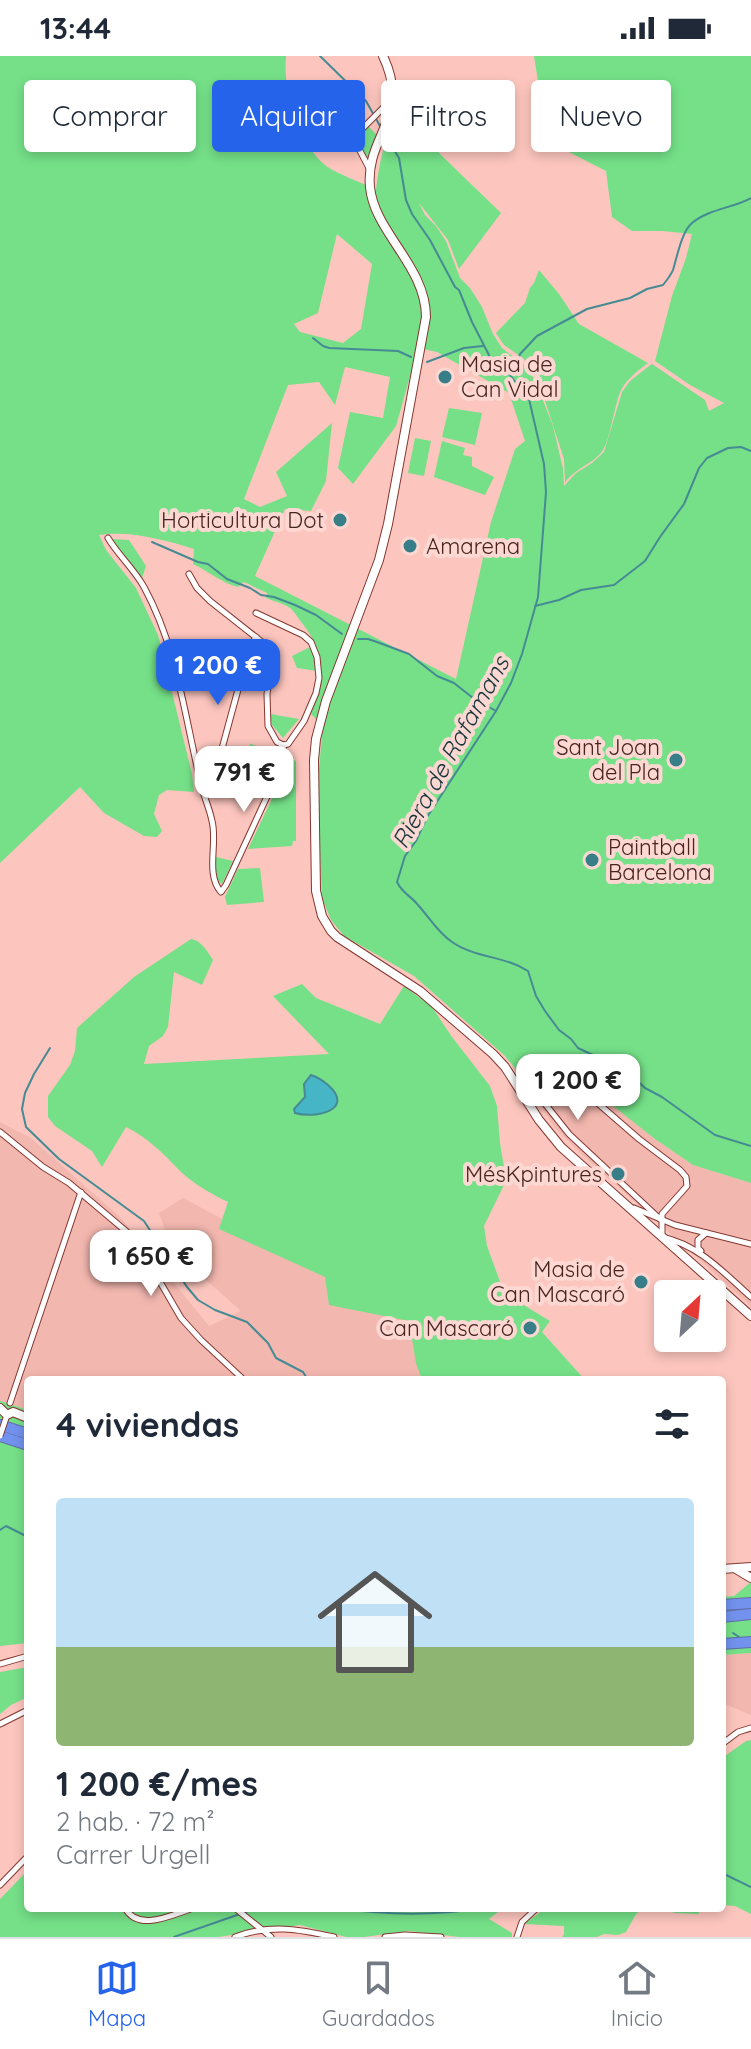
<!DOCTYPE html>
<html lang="es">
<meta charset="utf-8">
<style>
body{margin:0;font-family:Quicksand,sans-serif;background:#f6f6f7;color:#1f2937;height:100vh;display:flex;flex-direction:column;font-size:30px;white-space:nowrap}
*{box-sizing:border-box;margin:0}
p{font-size:26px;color:#747a83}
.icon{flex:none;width:44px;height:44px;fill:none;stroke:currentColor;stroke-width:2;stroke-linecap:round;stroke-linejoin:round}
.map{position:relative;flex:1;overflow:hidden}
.sheet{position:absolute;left:24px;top:1320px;width:702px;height:536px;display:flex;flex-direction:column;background:#fff;border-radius:8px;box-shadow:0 4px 12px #0003}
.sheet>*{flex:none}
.hud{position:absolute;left:24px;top:24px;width:704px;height:72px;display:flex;gap:16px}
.needle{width:52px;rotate:26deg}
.fabs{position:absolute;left:654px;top:1224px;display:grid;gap:16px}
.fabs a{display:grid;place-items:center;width:72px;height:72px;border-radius:8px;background:#fff;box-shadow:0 4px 12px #0003;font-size:40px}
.price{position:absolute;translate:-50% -68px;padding:0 18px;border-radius:16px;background:#fff;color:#222;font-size:26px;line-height:52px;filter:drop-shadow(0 2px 4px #0008)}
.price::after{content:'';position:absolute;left:50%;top:48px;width:24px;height:18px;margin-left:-12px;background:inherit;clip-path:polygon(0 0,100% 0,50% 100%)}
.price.active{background:#2563eb;color:#fff}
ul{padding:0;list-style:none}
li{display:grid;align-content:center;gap:16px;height:424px;padding:0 32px}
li+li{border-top:2px solid #e0e1e3}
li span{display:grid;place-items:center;height:248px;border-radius:8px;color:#555}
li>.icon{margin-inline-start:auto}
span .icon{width:144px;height:144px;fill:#fffc;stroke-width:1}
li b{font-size:34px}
h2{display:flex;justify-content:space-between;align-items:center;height:96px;padding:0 32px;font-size:34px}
.pill{padding:0 28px;border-radius:8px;background:#fff;box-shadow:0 4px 12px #0003;font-size:28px;line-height:72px}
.pill.active{background:#2563eb;color:#fff}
.status{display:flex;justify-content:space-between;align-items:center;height:56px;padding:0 40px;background:#fff;direction:ltr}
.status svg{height:22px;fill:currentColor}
.tabs{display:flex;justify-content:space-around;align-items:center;height:112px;border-top:2px solid #e0e1e3;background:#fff;font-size:22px;color:#747a83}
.tabs a{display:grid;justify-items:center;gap:4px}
.tabs .active{color:#2563eb}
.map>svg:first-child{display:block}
.built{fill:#f2b7af}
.green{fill:#75e088;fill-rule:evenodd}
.water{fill:#46b5c5;stroke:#468a94;stroke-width:2}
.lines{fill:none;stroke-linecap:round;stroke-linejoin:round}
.stream{stroke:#468a94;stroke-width:2}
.street-casing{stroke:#843730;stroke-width:7}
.secondary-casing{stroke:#843730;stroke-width:10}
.highway-casing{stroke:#636ca5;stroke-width:12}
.street{stroke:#fff;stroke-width:5}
.secondary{stroke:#fff;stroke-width:8}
.highway{stroke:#7292ed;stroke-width:10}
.street-bridge-casing{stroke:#843730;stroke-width:7;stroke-linecap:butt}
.street-bridge{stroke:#fff;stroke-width:5}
.poi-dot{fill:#377e88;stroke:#fdd8d2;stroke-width:3}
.labels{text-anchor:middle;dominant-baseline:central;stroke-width:8;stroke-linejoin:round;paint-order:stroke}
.poi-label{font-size:22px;fill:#472420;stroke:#fdd8d2;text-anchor:end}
.water-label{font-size:24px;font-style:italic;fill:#14363b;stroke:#fdd8d2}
</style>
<div class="status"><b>13:44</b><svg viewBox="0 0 49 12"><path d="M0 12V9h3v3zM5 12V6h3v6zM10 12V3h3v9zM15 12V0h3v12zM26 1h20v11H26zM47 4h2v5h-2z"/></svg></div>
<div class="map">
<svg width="751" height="1881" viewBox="0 0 751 1881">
<rect width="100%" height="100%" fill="#fcc6be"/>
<g class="built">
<polygon points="541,1012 555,1025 602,1041 655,1083 693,1109 751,1127 751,1250 578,1095 554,1071 541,1050 528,1020"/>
<polygon points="0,1066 31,1082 121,1162 209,1270 241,1255 188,1208 166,1177 159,1157 183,1142 331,1221 417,1264 428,1324 28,1324 28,1354 0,1345"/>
<polygon points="751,1597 751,1659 722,1647 722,1599"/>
</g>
<g class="green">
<path d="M0,0H286C283,36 296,84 325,109C336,118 362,126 376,134C379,107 385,81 397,57L405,58L441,99L501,157L459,213L448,184L419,147L425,159L436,170L446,185L460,222L470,232L482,251L493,278L502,292L524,309L535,324L553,370L563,413L564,430L576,417L592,407L604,396L622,336L630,325L649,310L652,308L705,344L709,355L724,347L690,329L655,305L672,240L686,202L692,178L662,175H632L612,161L606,115L559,91L552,54L538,25L534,0H751V1127L693,1109L655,1083L603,1042L554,1024L541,1012L528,1020L518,1016L505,1000L414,920L344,880L331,864L322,842L317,733L323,670L311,658C324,622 327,599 302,567C298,562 294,555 290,552C283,547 273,545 266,542L267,537L244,526L238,531C222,527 208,515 193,508L194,493C166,484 129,474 99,479L106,494L136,532L158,579L192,718L194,736L167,734L159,739L154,758L162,775L157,781L144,780L104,757L80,731L0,807ZM337,178L372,208L361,273L343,287L300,276L294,268L318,257ZM418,292L437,296L509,337L525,385L515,393L491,466L456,623L255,520L285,453L311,455L326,425L332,367L276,416L287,440L260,451L244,443L288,329L319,326L335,349L345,311L390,321L383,362L350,356L338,412L353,428L396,370Z"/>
<polygon points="368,70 379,81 369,109 359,89 359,80"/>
<path d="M539,214L559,238L579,268L648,307C616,331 621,334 611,370C609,378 607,387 603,394C593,409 574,412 565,427L564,403L536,317L524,303L504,289L496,277L525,247L530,232L534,227Z"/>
<polygon points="449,352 482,357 475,389 442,381"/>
<polygon points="415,382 431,385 424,420 408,417"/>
<polygon points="442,385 465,392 463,399 472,401 472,410 494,421 485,439 434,421"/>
<polygon points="112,483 129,484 146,510 142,522 125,503"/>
<polygon points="310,591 316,607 317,615 297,612 292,600"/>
<polygon points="270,658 299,663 283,682 272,669"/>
<polygon points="250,688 277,696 278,702 275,713 246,704"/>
<polygon points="291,703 296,705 296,785 293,785 292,790 248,793"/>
<path d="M216,801L233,805L222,828C214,823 216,810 216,801Z"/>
<polygon points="260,812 264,846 227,849 225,841 238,813"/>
<path d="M191,883C202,885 207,895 213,904L202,929L174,916L168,971L163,980L149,990L144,1008L329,998L273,940L302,928L316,942L380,968L404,930L432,951L452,981L490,1030L497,1050L500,1087L504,1111V1129L484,1170L487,1190L502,1231L511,1237L522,1248L550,1265L542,1276L585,1324H422L416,1307L409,1265L329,1249L325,1221L219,1173L228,1146C211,1138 194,1128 180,1115C163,1097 148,1082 126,1071L102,1111L92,1095L55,1070L48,1061V1040L70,1009L75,995L77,972L134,921Z"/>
<polygon points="0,1345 28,1354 28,1587 0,1590"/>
<polygon points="751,1526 751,1597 722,1599 722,1541 734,1540"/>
<polygon points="28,1611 28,1641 11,1649 0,1658 0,1616"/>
<polygon points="751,1684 751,1858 735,1850 722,1849 722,1702 746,1685"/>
<polygon points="28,1814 28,1852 503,1852 489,1863 512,1877 512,1881 459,1881 409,1875 364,1881 346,1881 300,1869 218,1881 0,1881 0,1843"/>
<polygon points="546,1852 703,1852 698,1858 676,1857 651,1852 642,1853 636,1858 626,1876 618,1879 604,1878 597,1881 562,1881 564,1878 564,1870 524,1868"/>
</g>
<path class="water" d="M311,1019C318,1021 322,1024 328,1029C356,1054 315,1063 295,1057L294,1053L305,1041L304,1028Z"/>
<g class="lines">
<g class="stream">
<polyline points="320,0 366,45 380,70"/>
<path d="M385,79L399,102L406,144L412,158L430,184L455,231L459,234L472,266L492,305L510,319L529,343L544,408L546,436L538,541L522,598L511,627L496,655L427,761L416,785L405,800L397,826C402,837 411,840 418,849C429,861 438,877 452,886C475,902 505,900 528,915L536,940L545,955L559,974L571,983L578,992L627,1015L645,1032L662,1041L715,1079L751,1090"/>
<polyline points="313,282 323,290 329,292 398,295 411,301"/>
<polyline points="427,306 464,292 483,290"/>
<path d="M511,319L516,312L520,298L537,280L587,253L630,242L647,233L663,229C667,224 671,219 673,214C677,201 682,175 692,167C709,153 733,152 751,142"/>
<polyline points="152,486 198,506 208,508 227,523 250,532 261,539 274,541 295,549 316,559 342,578"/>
<polyline points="535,550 559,544 581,534 614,529 645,505 660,481 684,448 699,412 707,402 728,392 741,391 751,395"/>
<polyline points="358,583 368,583 377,586 409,598 437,620 454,627 473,642 496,655"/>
<polyline points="50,992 34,1018 25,1037 22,1053 26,1071 59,1103 144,1165 187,1231 198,1244 215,1254 247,1266 268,1287 276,1302 303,1316 308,1324"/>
<polyline points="0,1474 6,1470 28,1481"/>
<polyline points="733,1577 739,1581"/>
<polyline points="722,1817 751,1831"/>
<path d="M341,1852C389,1860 439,1859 486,1852"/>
<polyline points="174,1881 257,1852"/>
</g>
<g class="street-casing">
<g id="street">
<polyline points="370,114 358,91 358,77 390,45"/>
<path d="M108,482C118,499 134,513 144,531C179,595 185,666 203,736C206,745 210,755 212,765C218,787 205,818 221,836L226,829L284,704L283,689"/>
<polyline points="189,518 197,532 210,545 267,590 273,600 267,638 268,670 277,686 283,689 288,688 304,665 316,637 319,622 317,601 311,586 303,579 256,557"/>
<polyline points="203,736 210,728 217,711 249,593 256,581"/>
<polyline points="0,1076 43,1111 69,1127 127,1176 145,1200 181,1262 201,1284 244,1324"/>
<polyline points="634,1152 675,1169 751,1188"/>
<path d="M661,1164L569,1078L546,1049L543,1038L546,1033L555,1030L593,1043L639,1083L680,1114L686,1121L687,1130L662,1158V1181C699,1189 724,1217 751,1241"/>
<polyline points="701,1195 698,1192 698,1184 706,1177"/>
<polyline points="10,1347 81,1136"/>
<polyline points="0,1608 28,1600"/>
<polyline points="0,1668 26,1655"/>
<polyline points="722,1688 738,1676 751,1672"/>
<polyline points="0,1829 28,1800"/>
<path d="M125,1852C139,1877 173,1858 194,1852"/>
<polyline points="235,1852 271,1881"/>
<path d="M235,1881C269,1868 299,1873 334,1881"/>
<polyline points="385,1881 405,1879 441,1881"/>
<polyline points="517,1881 522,1866 537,1852"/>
</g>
</g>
<g class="secondary-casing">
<g id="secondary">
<path d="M383,0C412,61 365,79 370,131C374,176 426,210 426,261L388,468L379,504L326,645L316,683L314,704L316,835L322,860L331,875L337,881L420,935L493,998L505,1011L539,1064L561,1091L751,1260"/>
<polyline points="0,1352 7,1359 13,1356 28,1362"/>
<polyline points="722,1513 751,1511"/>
<polyline points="736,1513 751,1522"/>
</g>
</g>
<g class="highway-casing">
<g id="highway">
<polyline points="0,1369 28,1378"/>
<polyline points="0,1380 28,1389"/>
<polyline points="722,1549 751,1547"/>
<polyline points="722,1561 751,1558"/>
<polyline points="722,1588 751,1586"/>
</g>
</g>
<use href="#street" class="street"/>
<use href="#secondary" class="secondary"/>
<use href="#highway" class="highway"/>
<g class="street-bridge-casing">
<polyline id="street-bridge" points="0,1380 6,1362"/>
</g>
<use href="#street-bridge" class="street-bridge"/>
</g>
<g class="poi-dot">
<circle cx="445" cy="321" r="8"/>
<circle cx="340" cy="464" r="8"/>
<circle cx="410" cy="490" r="8"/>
<circle cx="676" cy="704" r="8"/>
<circle cx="592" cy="804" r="8"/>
<circle cx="618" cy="1118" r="8"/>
<circle cx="641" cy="1226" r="8"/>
<circle cx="530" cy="1272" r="8"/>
</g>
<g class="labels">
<g class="poi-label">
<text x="461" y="308" text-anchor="start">Masia de<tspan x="461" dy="25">Can Vidal</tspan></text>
<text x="324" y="464">Horticultura Dot</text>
<text x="426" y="490" text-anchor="start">Amarena</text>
<text x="660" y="691">Sant Joan<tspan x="660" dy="25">del Pla</tspan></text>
<text x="608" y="791" text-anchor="start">Paintball<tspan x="608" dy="25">Barcelona</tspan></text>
<text x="602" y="1118">MésKpintures</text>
<text x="625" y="1213">Masia de<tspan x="625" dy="25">Can Mascaró</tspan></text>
<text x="514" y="1272">Can Mascaró</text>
</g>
<g class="water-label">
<text transform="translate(450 696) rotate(-61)">Riera de Rafamans</text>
</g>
</g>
</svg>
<div class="fabs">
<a><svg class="needle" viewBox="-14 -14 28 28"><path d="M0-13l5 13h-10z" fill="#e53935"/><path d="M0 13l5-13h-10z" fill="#747a83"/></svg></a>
</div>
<b class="price active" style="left:218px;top:651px">1 200 €</b>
<b class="price" style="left:244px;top:758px">791 €</b>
<b class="price" style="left:578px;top:1066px">1 200 €</b>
<b class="price" style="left:151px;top:1242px">1 650 €</b>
<div class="hud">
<a class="pill">Comprar</a>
<a class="pill active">Alquilar</a>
<a class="pill">Filtros</a>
<a class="pill">Nuevo</a>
</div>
<section class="sheet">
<h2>4 viviendas<svg class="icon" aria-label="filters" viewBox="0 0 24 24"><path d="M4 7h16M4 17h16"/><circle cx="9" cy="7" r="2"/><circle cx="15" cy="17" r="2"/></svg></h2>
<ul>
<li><span style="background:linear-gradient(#bfe0f5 60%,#8fb573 0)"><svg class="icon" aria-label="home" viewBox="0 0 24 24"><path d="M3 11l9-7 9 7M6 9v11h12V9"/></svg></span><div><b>1 200 €/mes</b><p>2 hab. · 72 m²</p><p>Carrer Urgell</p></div></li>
</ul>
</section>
</div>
<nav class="tabs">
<a class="active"><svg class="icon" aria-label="map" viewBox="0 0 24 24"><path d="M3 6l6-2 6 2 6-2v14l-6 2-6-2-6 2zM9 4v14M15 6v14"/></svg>Mapa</a>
<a><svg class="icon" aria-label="saved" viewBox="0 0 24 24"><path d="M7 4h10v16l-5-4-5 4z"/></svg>Guardados</a>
<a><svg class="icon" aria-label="home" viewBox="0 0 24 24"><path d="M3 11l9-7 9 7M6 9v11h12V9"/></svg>Inicio</a>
</nav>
